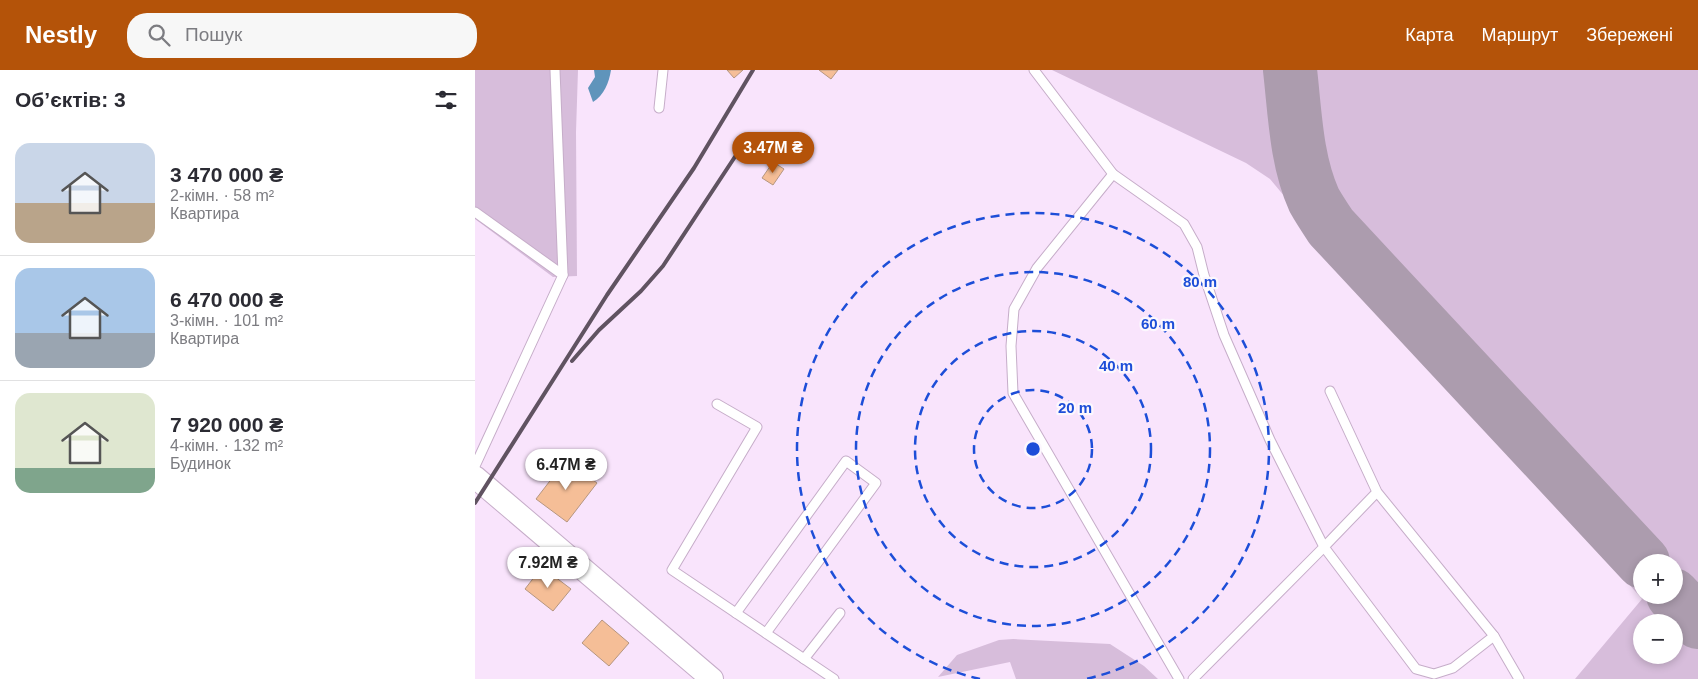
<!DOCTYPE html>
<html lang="uk">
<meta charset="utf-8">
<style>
body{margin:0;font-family:Arial,sans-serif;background:#f7f7f7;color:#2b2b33;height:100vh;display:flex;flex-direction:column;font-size:19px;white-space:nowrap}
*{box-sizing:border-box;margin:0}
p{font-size:16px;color:#7c7c81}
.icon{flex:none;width:28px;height:28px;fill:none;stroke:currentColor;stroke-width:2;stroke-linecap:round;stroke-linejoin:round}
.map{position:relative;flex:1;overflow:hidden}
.panel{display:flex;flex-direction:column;background:#fff;width:475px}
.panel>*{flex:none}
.tools{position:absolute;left:1158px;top:484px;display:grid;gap:10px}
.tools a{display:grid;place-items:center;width:50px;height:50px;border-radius:50%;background:#fff;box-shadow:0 2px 8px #0003;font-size:25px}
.price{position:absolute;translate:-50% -42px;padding:0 11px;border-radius:18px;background:#fff;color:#222;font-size:16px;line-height:32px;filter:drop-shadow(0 1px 2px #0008)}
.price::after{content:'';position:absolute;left:50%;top:30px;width:15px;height:11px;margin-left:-8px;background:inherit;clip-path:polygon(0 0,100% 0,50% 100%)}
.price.selected{background:#b45309;color:#fff}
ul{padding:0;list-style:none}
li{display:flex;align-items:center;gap:15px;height:125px;padding:0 15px}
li+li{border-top:1px solid #e1e1e2}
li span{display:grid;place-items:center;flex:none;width:140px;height:100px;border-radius:15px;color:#555}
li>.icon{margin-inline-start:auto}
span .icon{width:60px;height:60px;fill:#fffc;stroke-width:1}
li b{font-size:21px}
h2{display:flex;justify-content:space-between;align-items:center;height:60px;padding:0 15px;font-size:21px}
header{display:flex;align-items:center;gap:30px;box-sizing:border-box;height:70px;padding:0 25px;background:#b45309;color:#fff}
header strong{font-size:24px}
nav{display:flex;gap:28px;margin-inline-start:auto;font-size:18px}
.search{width:350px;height:45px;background:#f7f7f7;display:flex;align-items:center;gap:12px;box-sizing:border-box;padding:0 18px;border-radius:20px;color:#7c7c81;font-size:19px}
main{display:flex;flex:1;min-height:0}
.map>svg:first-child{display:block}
.green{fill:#d7bddb;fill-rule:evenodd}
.water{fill:#5f94bb}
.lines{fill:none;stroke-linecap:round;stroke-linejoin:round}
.taxiway{stroke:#ac9cae;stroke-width:54}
.building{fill:#f5be97;stroke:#b59680}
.service-casing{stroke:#c6adc9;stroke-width:11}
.tertiary-casing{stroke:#c6adc9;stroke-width:24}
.service{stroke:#fff;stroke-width:9}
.tertiary{stroke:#fff;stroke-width:22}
.rail{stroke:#605361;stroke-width:4}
.ring{fill:none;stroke:#1d4ed8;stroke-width:2.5;stroke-dasharray:9 6}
.centre{fill:#1d4ed8;stroke:#fcf7fd;stroke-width:2.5}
.ring-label{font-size:15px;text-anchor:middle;font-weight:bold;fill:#1d4ed8;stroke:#fcf7fd;stroke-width:4.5;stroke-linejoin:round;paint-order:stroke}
</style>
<header>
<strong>Nestly</strong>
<div class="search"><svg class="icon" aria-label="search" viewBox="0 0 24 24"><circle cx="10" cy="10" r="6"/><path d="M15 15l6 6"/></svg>Пошук</div>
<nav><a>Карта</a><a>Маршрут</a><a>Збережені</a></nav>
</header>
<main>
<section class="panel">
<h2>Об’єктів: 3<svg class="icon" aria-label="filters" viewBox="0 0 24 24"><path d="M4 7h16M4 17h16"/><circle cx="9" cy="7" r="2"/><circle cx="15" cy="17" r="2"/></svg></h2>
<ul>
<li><span style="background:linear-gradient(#c9d6e8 60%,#b9a48a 0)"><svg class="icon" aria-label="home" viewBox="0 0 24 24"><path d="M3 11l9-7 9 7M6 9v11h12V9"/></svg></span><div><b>3 470 000 ₴</b><p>2-кімн. · 58 m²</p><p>Квартира</p></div></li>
<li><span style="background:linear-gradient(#a9c7e8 65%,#9aa5b1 0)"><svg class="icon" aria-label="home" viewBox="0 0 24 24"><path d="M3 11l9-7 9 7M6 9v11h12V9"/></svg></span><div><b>6 470 000 ₴</b><p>3-кімн. · 101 m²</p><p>Квартира</p></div></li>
<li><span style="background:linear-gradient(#dfe7d0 75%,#7fa58c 0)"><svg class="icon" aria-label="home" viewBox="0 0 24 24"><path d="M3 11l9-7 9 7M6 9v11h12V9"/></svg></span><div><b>7 920 000 ₴</b><p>4-кімн. · 132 m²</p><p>Будинок</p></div></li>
</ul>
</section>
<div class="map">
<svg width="1223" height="609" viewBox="0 0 1223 609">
<rect width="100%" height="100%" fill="#f9e4fc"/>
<g class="green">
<polygon points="0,0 103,0 101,62 102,206 78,207 0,149"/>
<path d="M577,0H1223V609H1100L1167,529L994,332L825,145L795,109L771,93ZM1199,492V525H1166V492ZM1166,552H1199V585H1166Z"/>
<polygon points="538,569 635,574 669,596 683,609 541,609 535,592 463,607 482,585 524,570"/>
</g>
<path class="water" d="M119,0H136C134,13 129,25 118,32L113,18L120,7Z"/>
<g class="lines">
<g class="taxiway">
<path d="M815,0C820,43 821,90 839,130C844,139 850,148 856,157L1168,492"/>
<polyline points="1198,525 1223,552"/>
</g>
</g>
<g class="building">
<polygon points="252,0 268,0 259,8"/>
<polygon points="344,0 363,0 356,9"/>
<polygon points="298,92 309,99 298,115 287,108"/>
<polygon points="91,390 122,413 92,452 61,429"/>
<polygon points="67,497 96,519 78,541 50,519"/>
<polygon points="127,550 154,573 134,596 107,573"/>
</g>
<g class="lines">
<g class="service-casing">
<g id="service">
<polyline points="80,0 88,205"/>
<polyline points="559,0 638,104 709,154 722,177 729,205 749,265 795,370 849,477 718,609"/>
<polyline points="184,38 188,0"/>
<polyline points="638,104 562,198 539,239 536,276 538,323 704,609"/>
<polyline points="0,142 88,205 0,396"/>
<polyline points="855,321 902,422 1019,566 978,598 959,604 941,599 849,477 902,422"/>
<polyline points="242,334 282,357 197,500 359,609"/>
<polyline points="261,543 371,391 401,413 291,563"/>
<polyline points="1019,566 1044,609"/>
<polyline points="329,589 365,543"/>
</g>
</g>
<g class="tertiary-casing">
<polyline id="tertiary" points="0,407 237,609"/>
</g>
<use href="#service" class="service"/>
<use href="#tertiary" class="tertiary"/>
<g class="rail">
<polyline points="97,291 124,260 166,221 188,196 271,70"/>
<polyline points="0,433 132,225 219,98 278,0"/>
</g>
</g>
<g class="ring">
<circle cx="558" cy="379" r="59"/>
<circle cx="558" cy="379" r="118"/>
<circle cx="558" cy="379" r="177"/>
<path d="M505 609A236 236 0 1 1 611 609"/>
</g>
<circle cx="558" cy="379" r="8" class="centre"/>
<g class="ring-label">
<text x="725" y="217">80 m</text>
<text x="683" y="259">60 m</text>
<text x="641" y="301">40 m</text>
<text x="600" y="343">20 m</text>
</g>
</svg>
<div class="tools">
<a>+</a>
<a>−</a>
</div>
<b class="price selected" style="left:298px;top:104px">3.47M ₴</b>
<b class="price" style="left:91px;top:421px">6.47M ₴</b>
<b class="price" style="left:73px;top:519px">7.92M ₴</b>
</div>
</main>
